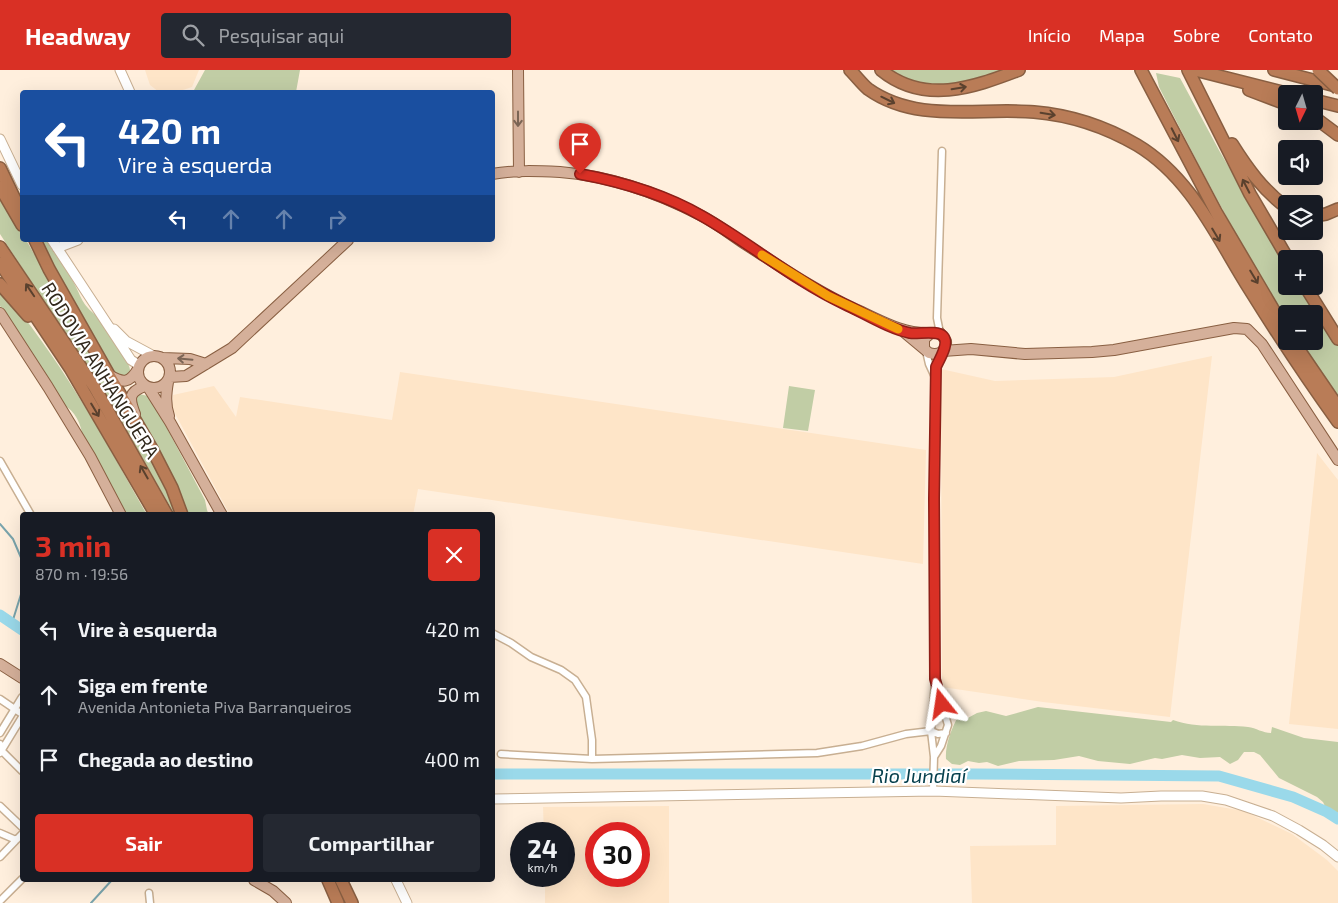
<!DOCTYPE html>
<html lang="pt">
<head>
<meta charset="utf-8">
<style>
	body { margin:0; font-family:"Exo 2",sans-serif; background:#242831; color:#f1f3f6; height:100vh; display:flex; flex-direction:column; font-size:19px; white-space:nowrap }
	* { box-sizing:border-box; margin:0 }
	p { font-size:16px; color:#9ea1a6 }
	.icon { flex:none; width:28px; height:28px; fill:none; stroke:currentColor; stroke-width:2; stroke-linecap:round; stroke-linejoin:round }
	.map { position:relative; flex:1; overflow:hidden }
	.drawer { position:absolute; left:20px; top:442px; width:475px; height:370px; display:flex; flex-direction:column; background:#171b24; border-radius:5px; box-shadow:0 5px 20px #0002 }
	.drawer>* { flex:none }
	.top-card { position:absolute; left:20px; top:20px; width:475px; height:152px; border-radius:5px; box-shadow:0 5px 20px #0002; background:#1a4fa0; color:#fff; overflow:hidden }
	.needle { width:32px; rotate:185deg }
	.tools { position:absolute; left:1278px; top:15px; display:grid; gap:10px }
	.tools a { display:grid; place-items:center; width:45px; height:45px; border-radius:5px; background:#171b24; box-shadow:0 5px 20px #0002; font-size:25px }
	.speed { position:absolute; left:510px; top:752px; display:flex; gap:10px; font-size:25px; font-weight:700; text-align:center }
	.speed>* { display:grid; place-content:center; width:65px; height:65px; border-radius:50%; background:#171b24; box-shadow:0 5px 20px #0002; line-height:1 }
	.speed small { font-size:12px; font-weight:400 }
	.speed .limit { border:8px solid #d22; background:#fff; color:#111 }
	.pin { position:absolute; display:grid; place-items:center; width:42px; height:42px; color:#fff; margin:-51px -21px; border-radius:50% 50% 50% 0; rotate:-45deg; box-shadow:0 0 5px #0007 }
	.pin .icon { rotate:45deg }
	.me { position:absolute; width:55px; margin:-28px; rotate:345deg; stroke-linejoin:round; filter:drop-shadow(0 0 4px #0008) }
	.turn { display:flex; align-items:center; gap:18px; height:105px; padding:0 15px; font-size:22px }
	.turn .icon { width:65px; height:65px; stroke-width:2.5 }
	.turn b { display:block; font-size:35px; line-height:42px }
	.lanes { display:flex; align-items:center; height:48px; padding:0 15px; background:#0003; justify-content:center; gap:25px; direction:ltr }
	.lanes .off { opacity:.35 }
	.round { display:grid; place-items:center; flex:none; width:52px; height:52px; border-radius:5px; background:#242831 }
	.headline { display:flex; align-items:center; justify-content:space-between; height:85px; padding:0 15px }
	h1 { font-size:30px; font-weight:700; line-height:38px; color:#d93025 }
	.action { display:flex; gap:10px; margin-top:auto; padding:10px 15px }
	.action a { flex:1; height:58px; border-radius:5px; background:#d93025; color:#fff; font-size:20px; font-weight:700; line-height:58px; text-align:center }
	.action a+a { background:#242831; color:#f1f3f6 }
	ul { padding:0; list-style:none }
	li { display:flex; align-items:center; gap:15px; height:65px; padding:0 15px }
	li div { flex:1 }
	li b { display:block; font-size:19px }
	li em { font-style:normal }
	header { display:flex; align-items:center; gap:30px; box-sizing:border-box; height:70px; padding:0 25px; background:#d93025; color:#fff }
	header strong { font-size:24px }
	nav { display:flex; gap:28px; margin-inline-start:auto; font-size:18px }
	.search { width:350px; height:45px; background:#242831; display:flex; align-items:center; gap:12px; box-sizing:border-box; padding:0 18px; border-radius:5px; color:#9ea1a6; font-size:19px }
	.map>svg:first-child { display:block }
	.built { fill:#fee5c8; fill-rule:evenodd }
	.green { fill:#c1cda5 }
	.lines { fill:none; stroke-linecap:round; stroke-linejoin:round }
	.stream { stroke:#7aa4ac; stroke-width:2 }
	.river { stroke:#9ad9ea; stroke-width:11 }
	.street-casing { stroke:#c8af92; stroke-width:9 }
	.secondary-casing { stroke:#c8af92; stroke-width:11 }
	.primary-casing { stroke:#895f42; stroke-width:12 }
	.highway-casing { stroke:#895f42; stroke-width:14 }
	.street { stroke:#fff; stroke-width:6 }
	.secondary { stroke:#fff; stroke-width:9 }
	.primary { stroke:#d5b09a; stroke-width:10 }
	.highway { stroke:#b97c57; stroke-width:11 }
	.highway-bridge-casing { stroke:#895f42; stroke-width:14; stroke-linecap:butt }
	.highway-bridge { stroke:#b97c57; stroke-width:11 }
	.oneway { stroke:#5a412e }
	.oneway2 { stroke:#7b6555 }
	.route-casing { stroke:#8d1f18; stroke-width:12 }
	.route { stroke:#d93025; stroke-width:9 }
	.slow { stroke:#f59e0b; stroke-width:9 }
	.labels { text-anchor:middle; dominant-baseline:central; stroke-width:4.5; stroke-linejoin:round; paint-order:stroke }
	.street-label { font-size:19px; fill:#31281c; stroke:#fff }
	.water-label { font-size:20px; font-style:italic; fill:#06404d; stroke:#fff }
</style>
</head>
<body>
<header>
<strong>Headway</strong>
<div class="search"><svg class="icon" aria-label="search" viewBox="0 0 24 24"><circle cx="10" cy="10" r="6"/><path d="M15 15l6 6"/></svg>Pesquisar aqui</div>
<nav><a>Início</a><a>Mapa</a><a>Sobre</a><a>Contato</a></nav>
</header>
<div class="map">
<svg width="1338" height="833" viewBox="0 0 1338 833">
	<rect width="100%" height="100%" fill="#ffefdd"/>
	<path class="built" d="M 145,0 L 199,0 L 192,17 L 177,22 L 159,22 L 150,15 Z
		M 1212,286 L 1170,647 L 1043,632 L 942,617 L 941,299 L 995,311 L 1114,307 Z
		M 400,302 L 926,380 L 923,494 L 418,419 L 413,445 L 230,445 L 172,338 L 173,325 L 214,316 L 236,347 L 240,327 L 392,350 Z
		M 1317,383 L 1338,410 L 1338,659 L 1289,654 Z
		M 1203,734 L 1244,741 L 1292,764 L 1327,790 L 1338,801 L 1338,833 L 972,833 L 970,776 L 1056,775 L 1056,736 Z
		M 669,736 L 669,833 L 545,833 L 545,806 L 564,806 L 564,764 L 544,764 L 543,737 ZM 596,764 L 639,764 L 639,806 L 596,806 Z"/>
	<path class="green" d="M 205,0 L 300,0 L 296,22 L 191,22 L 194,20 Z
		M 885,0 L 1012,0 L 981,12 L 927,19 Z
		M 1156,3 L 1180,8 L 1220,82 L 1286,194 L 1286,216 L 1299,216 L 1338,276 L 1338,328 L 1301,271 L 1314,271 L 1314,244 L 1286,244 L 1286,249 C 1239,174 1199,96 1159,17 Z
		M 0,126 L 22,165 L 22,170 L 26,170 L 154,391 L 178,445 L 175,445 L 116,342 L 0,164 Z
		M 39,170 L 46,170 C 55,185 66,198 74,213 C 81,226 82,235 96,245 C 103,255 130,290 130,300 C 130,305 127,306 123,309 L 110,299 Z
		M 0,218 C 59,286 103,366 147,445 L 126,445 L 83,368 C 81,354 76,341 62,334 L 21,266 L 0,236 Z
		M 789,316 L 815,320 L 808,361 L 783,358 Z
		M 139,324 L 148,326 L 152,330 L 205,430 L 207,440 L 209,445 L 186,445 L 139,346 L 135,330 Z
		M 1038,637 L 1171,652 L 1173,650 C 1198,659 1224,654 1248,657 C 1256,658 1263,663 1271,663 L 1272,657 L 1304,668 L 1338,672 L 1338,743 L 1326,738 L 1323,732 L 1317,727 L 1279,708 L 1260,685 L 1254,682 L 1244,682 L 1238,690 L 1230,694 L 1220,687 L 1200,688 L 1182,685 L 1162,689 L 1155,688 L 1130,694 L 1098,691 L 1079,686 L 1054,690 L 1019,691 L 998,696 L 987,692 L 979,693 L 968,691 L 960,695 L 952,694 L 946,689 C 945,676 951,659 958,647 L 966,649 L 977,643 L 986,641 L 1006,646 Z"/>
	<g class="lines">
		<path class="stream" d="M 0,454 L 13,469 L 22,490
			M 12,553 L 22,521
			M 91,833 L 112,810"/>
		<path class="river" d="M 0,545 L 22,560
			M 492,704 L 974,704 L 1219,706 L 1293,727 L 1327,742 L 1338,749"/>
		<defs>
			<path id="street" d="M 940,263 L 937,248 L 942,81
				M 926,281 L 929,294 L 935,307
				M 0,391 L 31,445
				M 492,563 L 511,573 L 531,587 L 561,600 L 575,610 L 586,627 L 592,670 L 592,689
				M 0,629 L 22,644
				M 0,663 L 22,627
				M 0,674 L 2,681 L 22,701
				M 0,683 L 22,647
				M 501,684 L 592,689 L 817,683 L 862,676 L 906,664 L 931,661 L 938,664 L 946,663
				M 934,687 L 941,676 L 948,655 L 937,618
				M 933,721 L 934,687 L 931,661 L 935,613 L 934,428 L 936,311 L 936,297 L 942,282
				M 0,736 L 22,757
				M 0,763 L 16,770
				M 0,787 L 22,764
				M 149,823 L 150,833
				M 0,831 L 22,809"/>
			<path id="secondary" d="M 120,0 L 130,22
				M 0,69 L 22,115
				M 52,170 L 131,290 L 139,295
				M 57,178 L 78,170
				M 114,259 L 126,271 L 152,285
				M 492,729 L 933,721 L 1121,728 L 1161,726 L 1202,726 L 1226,730 L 1273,746 L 1299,760 L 1323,775 L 1338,787
				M 396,810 L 407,833"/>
			<path id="primary" d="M 518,0 L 519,102
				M 492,104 C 514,100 538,101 560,102 C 610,106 656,122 700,145 C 716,153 730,164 745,174 C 781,197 816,221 855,239 C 880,250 902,264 929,263
				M 0,243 L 48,317 L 90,386 L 121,445
				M 905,263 L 929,283 C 939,286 947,281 946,271 L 940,263 L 931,263 L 924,269 L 924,277
				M 943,281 L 971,279 L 1025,284 L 1092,282 L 1114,280 L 1234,258 L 1247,259 L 1262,274 L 1338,390
				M138 302a16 16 0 1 1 32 0a16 16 0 1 1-32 0Z
				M 163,288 L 190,289 L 206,294
				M 109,305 C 123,313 129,314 138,299
				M 170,307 L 186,306 L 232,278 L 348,170
				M 168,312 C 166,324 165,334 169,346
				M 148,317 L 170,352 L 222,445
				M 135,344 C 129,329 128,322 145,316
				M 0,594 L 22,608
				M 254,810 L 273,821 L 286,833"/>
			<path id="highway" d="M 850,0 C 856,6 862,14 868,19 C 917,54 979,37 1034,42 C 1070,45 1106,57 1137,75 C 1192,108 1217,168 1250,220 C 1278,265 1307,309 1338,352
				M 881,0 C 924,35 972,18 1019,0
				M 1141,0 L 1216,142 L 1286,261
				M 1188,0 L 1250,124 L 1288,189
				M 1195,0 L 1290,24
				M 1274,0 L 1336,16
				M 1249,20 L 1286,34
				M 1314,30 L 1338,36
				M 1314,47 L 1338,65
				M 1232,74 C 1247,98 1263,120 1286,137
				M 0,98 L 22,144
				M 0,117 L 22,155
				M 1314,146 L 1326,144 L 1338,139
				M 35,170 L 49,199 L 109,305 L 152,379 L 172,418 L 182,445
				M 0,177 L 95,318 L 167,445
				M 0,193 L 70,298 L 156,445
				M 0,214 L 28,246
				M 1305,216 L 1338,269
				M 1293,271 L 1338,337
				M 328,810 L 338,833
				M 341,810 L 352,833"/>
		</defs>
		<use href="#street" class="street-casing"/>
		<use href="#secondary" class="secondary-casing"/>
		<use href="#primary" class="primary-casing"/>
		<use href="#highway" class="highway-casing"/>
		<use href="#street" class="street"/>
		<use href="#secondary" class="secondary"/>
		<use href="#primary" class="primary"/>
		<use href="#highway" class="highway"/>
		<defs>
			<path id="highway-bridge" d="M 1318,0 L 1338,19"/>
		</defs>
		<use href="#highway-bridge" class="highway-bridge-casing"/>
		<use href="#highway-bridge" class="highway-bridge"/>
	</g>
	<defs><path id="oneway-shaft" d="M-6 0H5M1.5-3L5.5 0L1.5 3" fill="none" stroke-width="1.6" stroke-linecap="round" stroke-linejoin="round" transform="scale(1.25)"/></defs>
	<g class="oneway">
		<use href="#oneway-shaft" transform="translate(959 18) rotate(-9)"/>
		<use href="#oneway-shaft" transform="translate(888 30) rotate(26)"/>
		<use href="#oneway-shaft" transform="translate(1048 44) rotate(9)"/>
		<use href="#oneway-shaft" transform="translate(1175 65) rotate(63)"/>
		<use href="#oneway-shaft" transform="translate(1246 116) rotate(-117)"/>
		<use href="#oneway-shaft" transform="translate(1216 165) rotate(59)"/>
		<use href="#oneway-shaft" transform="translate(1254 207) rotate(59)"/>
		<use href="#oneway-shaft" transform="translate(30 220) rotate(-124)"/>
		<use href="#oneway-shaft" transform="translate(95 340) rotate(59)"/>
		<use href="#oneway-shaft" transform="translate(144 402) rotate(-120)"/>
	</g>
	<g class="oneway2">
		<use href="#oneway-shaft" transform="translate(518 49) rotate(90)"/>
		<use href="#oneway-shaft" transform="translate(185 289) rotate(-175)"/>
	</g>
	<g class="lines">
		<defs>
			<path id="route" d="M 580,104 C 623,112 664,124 702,146 C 750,173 793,210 844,234 C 864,243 889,259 910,263 C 919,264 937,260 943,266 C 950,273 940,288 936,297 L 934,428 L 935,609 L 942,634"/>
		</defs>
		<use href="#route" class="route-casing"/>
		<use href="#route" class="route"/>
		<path class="slow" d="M 762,185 L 828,226 L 898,259"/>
	</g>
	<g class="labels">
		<g class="street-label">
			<text transform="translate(101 300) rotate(58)">RODOVIA ANHANGUERA</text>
		</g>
		<g class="water-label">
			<text x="919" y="705">Rio Jundiaí</text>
		</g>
	</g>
</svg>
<div class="tools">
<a><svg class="needle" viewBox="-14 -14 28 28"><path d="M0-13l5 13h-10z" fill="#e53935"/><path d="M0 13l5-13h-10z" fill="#9ea1a6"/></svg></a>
<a><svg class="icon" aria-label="sound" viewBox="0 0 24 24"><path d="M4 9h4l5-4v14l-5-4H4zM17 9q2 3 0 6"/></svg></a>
<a><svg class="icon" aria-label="layers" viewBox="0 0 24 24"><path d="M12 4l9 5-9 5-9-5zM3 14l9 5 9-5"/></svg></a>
<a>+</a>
<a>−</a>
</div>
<div class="speed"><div>24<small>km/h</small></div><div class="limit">30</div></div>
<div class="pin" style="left:580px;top:104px;background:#d93025"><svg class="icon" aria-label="arrive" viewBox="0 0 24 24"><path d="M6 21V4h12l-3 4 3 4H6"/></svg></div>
<svg class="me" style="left:942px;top:634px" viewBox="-20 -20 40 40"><path d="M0-17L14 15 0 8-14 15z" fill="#d93025" stroke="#fff" stroke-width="4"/></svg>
<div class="top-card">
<div class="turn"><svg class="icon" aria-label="left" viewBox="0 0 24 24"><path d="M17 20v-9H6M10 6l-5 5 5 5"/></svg><div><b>420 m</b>Vire à esquerda</div></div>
<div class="lanes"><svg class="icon" aria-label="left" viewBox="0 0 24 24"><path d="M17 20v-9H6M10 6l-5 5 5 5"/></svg><svg class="icon off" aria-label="ahead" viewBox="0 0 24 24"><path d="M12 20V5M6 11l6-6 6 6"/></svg><svg class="icon off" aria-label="ahead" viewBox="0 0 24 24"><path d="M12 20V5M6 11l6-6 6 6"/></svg><svg class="icon off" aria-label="right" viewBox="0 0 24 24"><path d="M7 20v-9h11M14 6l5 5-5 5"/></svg></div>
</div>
<section class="drawer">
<div class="headline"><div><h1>3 min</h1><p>870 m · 19:56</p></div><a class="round" style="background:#d93025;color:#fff"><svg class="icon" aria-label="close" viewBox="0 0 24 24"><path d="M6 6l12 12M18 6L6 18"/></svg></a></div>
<ul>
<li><svg class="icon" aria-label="left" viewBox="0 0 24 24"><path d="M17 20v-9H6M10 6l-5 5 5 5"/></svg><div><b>Vire à esquerda</b></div><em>420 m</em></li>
<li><svg class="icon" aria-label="ahead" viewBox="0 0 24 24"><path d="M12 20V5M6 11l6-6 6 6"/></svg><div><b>Siga em frente</b><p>Avenida Antonieta Piva Barranqueiros</p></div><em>50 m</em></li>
<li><svg class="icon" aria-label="arrive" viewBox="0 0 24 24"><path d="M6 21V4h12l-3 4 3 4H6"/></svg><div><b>Chegada ao destino</b></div><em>400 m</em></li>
</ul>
<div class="action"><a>Sair</a><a>Compartilhar</a></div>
</section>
</div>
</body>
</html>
